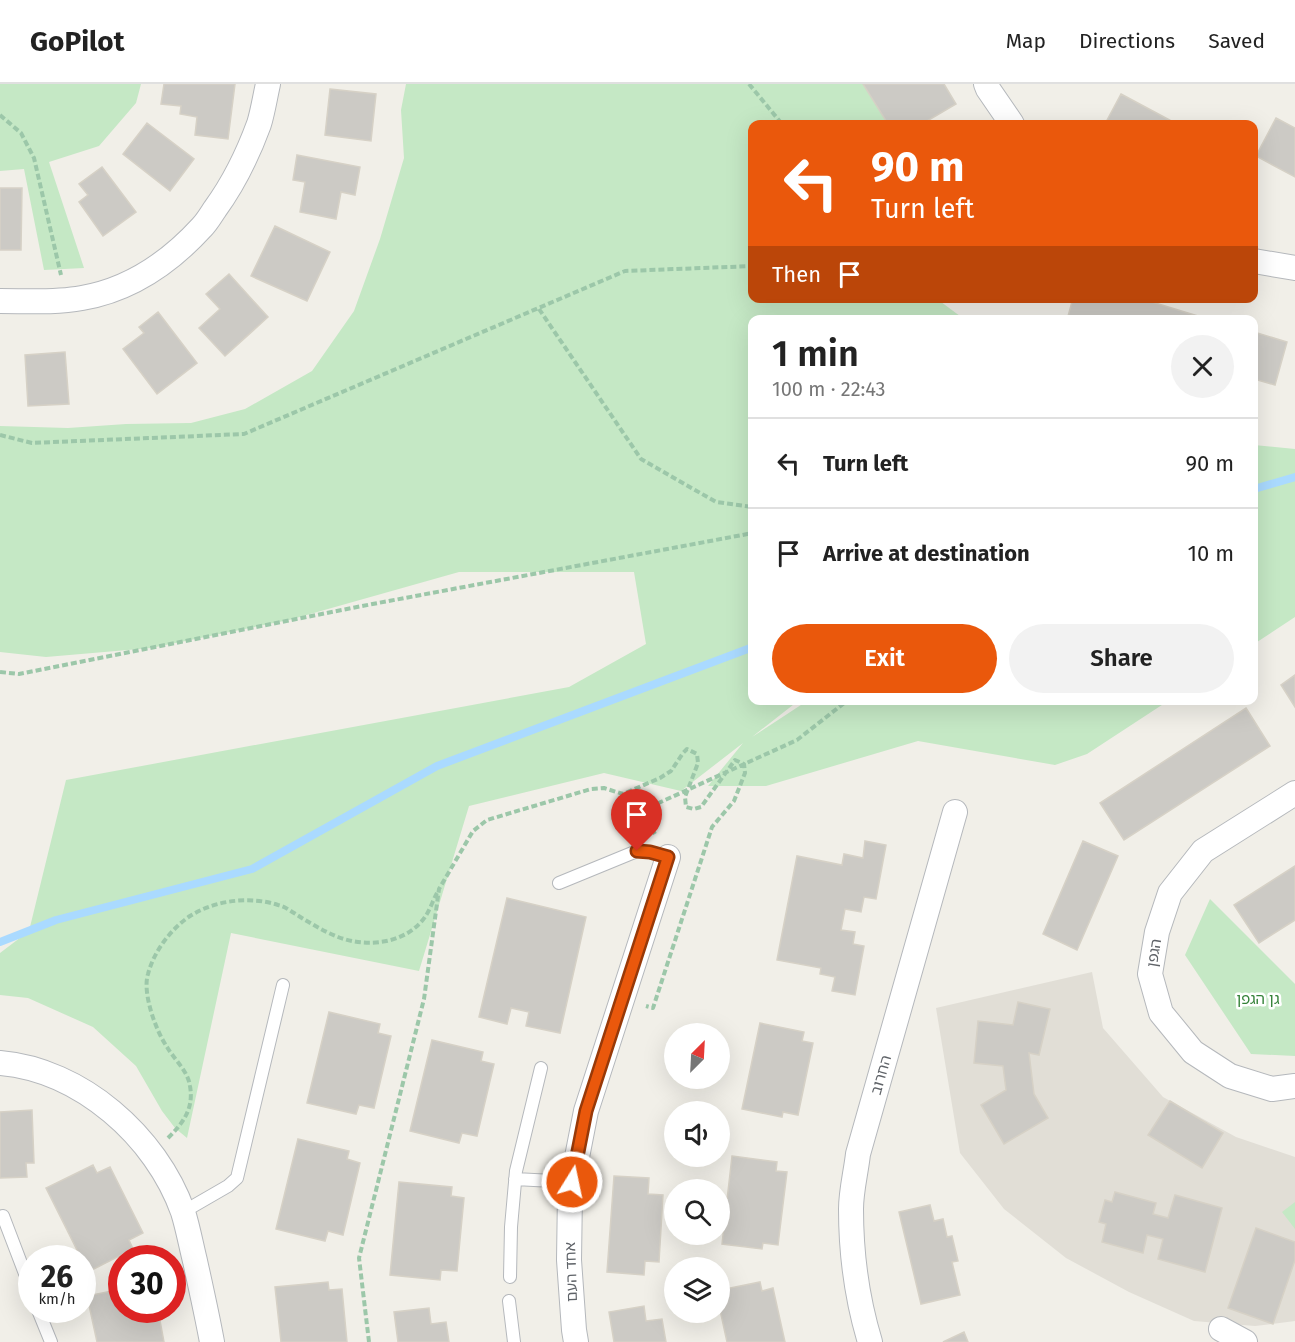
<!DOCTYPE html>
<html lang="en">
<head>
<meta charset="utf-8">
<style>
	body { margin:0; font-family:"Fira Sans","Noto Sans Hebrew",sans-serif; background:#f2f2f2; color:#222; height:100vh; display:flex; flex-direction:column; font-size:22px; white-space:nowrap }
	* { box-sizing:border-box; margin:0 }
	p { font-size:20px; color:#767676 }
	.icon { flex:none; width:33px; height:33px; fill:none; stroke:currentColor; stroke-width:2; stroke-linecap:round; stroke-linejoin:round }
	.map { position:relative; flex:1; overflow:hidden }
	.details { position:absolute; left:748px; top:231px; width:510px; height:390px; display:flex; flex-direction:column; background:#fff; border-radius:12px; box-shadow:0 6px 24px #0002 }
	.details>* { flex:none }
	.banner { position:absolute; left:748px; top:36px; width:510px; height:183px; border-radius:12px; box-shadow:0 6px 24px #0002; background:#ea580c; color:#fff; overflow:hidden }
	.needle { width:39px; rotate:24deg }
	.fabs { position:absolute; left:664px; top:939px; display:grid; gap:12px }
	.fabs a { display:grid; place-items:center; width:66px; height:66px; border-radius:50%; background:#fff; box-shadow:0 6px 24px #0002; font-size:30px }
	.speed { position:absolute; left:18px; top:1161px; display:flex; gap:12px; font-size:30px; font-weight:700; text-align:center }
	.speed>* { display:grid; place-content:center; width:78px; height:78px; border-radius:50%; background:#fff; box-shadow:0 6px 24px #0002; line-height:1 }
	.speed small { font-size:15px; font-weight:400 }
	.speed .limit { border:9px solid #d22; background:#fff; color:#111 }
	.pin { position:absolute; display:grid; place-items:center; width:51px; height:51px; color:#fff; margin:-62px -26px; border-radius:50% 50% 50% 0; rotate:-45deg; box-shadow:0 0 6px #0007 }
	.pin .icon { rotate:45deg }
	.me { position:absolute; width:66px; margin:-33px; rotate:10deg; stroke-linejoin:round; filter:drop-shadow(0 0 4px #0008) }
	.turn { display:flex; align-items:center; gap:21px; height:126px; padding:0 24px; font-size:27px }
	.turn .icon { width:78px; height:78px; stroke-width:2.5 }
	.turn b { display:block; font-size:42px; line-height:51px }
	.then { display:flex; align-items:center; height:57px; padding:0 24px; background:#0003; gap:12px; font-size:22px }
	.round { display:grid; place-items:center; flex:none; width:63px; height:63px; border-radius:32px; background:#f2f2f2 }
	.overview { display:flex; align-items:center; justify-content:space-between; height:102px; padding:0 24px }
	h1 { font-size:36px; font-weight:600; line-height:45px }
	.action { display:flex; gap:12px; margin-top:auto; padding:12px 24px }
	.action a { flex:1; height:69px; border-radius:36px; background:#ea580c; color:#fff; font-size:24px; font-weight:600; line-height:69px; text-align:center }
	.action a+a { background:#f2f2f2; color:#222 }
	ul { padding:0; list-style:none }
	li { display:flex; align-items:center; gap:18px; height:90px; padding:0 24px; border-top:2px solid #e0e0e0 }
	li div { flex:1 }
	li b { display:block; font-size:22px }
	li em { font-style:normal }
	header { display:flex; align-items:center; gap:36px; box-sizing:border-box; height:84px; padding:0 30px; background:#fff; border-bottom:2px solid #e0e0e0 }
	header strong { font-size:28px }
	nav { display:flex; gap:33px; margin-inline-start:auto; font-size:21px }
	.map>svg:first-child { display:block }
	.education { fill:#e1ded6 }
	.green { fill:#c5e8c5 }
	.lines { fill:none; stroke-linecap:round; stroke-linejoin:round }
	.stream { stroke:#aadaff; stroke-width:8 }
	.building { fill:#cccac5; stroke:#d6d1c6; stroke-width:1.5 }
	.lane-casing { stroke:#b5b8bc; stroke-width:14 }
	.street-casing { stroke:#b5b8bc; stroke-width:26 }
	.path { stroke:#9cc7a9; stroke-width:4; stroke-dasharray:6 3; stroke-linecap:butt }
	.lane { stroke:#fff; stroke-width:12 }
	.street { stroke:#fff; stroke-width:24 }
	.route-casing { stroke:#983908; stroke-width:15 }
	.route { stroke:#ea580c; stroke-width:10 }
	.labels { text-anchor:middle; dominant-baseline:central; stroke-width:5; stroke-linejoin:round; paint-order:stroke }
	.street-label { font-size:15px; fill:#5f6368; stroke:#fff }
	.park-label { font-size:15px; fill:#348238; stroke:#fff }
</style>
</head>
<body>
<header>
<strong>GoPilot</strong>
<nav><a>Map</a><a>Directions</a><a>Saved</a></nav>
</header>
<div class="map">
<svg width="1295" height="1258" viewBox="0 0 1295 1258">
	<rect width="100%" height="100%" fill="#f1efe8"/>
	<path class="education" d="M 1092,888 L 1103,944 L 1163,1013 L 1236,1053 L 1295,1073 L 1295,1237 L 1255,1242 L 1194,1237 L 1129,1208 L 1066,1174 L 1004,1125 L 960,1069 L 936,924 Z"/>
	<path class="green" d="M 0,0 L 141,0 L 136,19 L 99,62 L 49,78 L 84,184 L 44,186 L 24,85 L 0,87 Z
		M 406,0 L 891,0 L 892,13 L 887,40 L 753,40 L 753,214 L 937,215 L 964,235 L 753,236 L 753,616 L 798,617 L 752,653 L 807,617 L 1168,617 L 1087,670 L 1055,681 L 918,657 L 766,702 L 708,702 L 743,659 L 681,707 L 604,689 L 469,722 L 419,887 L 231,849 L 187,1054 L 175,1044 L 162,1027 L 136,982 L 93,943 L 28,914 L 0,911 L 0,869 L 29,847 L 66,696 L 569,603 L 646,560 L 634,488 L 459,488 L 289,536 L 151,564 L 46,573 L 0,568 L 0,342 L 68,344 L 126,340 L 191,339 L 245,325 L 312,287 L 354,227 L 380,155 L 404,74 L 401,26 Z
		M 1254,361 L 1295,365 L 1295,533 L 1254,560 Z
		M 1210,815 L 1295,900 L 1295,972 L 1251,970 L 1185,871 Z
		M 1295,1118 L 1295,1145 L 1282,1128 Z"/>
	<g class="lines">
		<path class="stream" d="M 1254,405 L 1295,393
			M 0,858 L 56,836 L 252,785 L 437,682 L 753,563"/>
	</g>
	<path class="building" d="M 164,0 L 235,0 L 228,55 L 195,51 L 197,33 L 180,30 L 181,22 L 161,20 Z
		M 863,0 L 944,0 L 956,20 L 922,40 L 888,40 Z
		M 330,5 L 376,10 L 371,57 L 325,51 Z
		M 1121,10 L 1177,40 L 1105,40 Z
		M 1276,34 L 1295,44 L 1295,93 L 1256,72 Z
		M 147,39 L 194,75 L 170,107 L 123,70 Z
		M 297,71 L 360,83 L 355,111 L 341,108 L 336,135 L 300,128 L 305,98 L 293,96 Z
		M 102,83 L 136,128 L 103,152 L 79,118 L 88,111 L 79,100 Z
		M 0,104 L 22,104 L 21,166 L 0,166 Z
		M 275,142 L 330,168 L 307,217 L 251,192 Z
		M 229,190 L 268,233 L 225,272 L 199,244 L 220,225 L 206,210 Z
		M 1073,214 L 1139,214 L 1211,236 L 1067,236 Z
		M 158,228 L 197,279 L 157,310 L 123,265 L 144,249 L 139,243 Z
		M 1254,248 L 1287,258 L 1275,301 L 1254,295 Z
		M 65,268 L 69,320 L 28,322 L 25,271 Z
		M 1295,591 L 1295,623 L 1281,601 Z
		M 1246,624 L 1270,662 L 1124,756 L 1100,719 Z
		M 865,757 L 886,761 L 876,815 L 864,813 L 861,828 L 845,825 L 841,846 L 855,848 L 853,860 L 864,862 L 855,911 L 832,907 L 835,893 L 820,890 L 821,884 L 777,876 L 797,772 L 842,781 L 844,770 L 863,774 Z
		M 1083,757 L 1118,772 L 1077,866 L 1043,850 Z
		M 1295,782 L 1295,836 L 1259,859 L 1234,821 Z
		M 507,814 L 586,833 L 560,949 L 526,942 L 529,928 L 511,924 L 507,940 L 479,933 Z
		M 1018,918 L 1050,925 L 1039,971 L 1029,969 L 1034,1010 L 1048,1034 L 1004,1060 L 981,1021 L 1006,1006 L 1003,982 L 974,979 L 978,937 L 1013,941 Z
		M 329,928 L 380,940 L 378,949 L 391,952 L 374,1024 L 359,1021 L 356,1030 L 307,1019 Z
		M 760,939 L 804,948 L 802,957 L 813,959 L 798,1031 L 783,1028 L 782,1033 L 742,1025 Z
		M 432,956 L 483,968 L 481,977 L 494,980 L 477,1052 L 462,1049 L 459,1059 L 410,1047 Z
		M 1170,1017 L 1223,1049 L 1202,1084 L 1148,1051 Z
		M 32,1026 L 34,1079 L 26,1079 L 27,1093 L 0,1094 L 0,1028 Z
		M 298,1055 L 349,1067 L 347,1075 L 360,1079 L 343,1151 L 328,1147 L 325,1157 L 276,1145 Z
		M 732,1072 L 777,1078 L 776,1087 L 787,1088 L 778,1161 L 763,1159 L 762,1165 L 722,1160 Z
		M 93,1081 L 97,1089 L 110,1083 L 143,1149 L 129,1156 L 133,1165 L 88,1188 L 82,1178 L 82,1174 L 81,1174 L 46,1104 Z
		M 614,1092 L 649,1094 L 648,1110 L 663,1111 L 659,1178 L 645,1177 L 644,1191 L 607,1188 Z
		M 399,1098 L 452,1103 L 451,1112 L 464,1114 L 457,1187 L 441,1186 L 440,1196 L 390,1191 Z
		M 1115,1108 L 1156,1119 L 1153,1130 L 1168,1134 L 1175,1111 L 1222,1124 L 1205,1188 L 1158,1175 L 1163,1155 L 1147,1151 L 1143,1169 L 1102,1158 L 1106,1140 L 1099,1138 L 1105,1116 L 1112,1118 Z
		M 930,1121 L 934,1137 L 943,1135 L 947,1153 L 952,1152 L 958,1177 L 952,1178 L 960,1211 L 921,1220 L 899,1128 Z
		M 1256,1144 L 1295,1158 L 1295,1176 L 1273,1240 L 1228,1224 Z
		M 328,1198 L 329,1206 L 342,1205 L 347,1258 L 281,1258 L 275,1203 Z
		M 760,1198 L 762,1207 L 773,1204 L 785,1258 L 727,1258 L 720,1226 L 720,1206 Z
		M 122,1205 L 122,1226 L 158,1226 L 164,1258 L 97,1258 L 87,1212 Z
		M 644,1222 L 646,1237 L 662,1235 L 666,1258 L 614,1258 L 609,1228 Z
		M 429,1224 L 431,1240 L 446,1238 L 449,1258 L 398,1258 L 394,1228 Z
		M 964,1248 L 968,1258 L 943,1258 Z"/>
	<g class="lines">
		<defs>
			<path id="lane" d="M 559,799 L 637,767 L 650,768 L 668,773
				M 515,1095 L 572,1098
				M 183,1128 L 228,1102 L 237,1094 L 283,901
				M 0,1133 L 3,1132 L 32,1208
				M 510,1193 L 511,1143 L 516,1087 L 541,984
				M 509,1217 L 514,1258
				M 38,1226 L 51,1258"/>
			<path id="street" d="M 986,0 L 988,5 L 1012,40
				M 1254,177 L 1295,184
				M 0,217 C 27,217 55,219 82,214 C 129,206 170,178 202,143 C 207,138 211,131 215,125 C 234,99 248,70 259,40 C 263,27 265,13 268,0
				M 1295,709 L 1203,767 L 1170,809 L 1157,848 L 1150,890 L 1161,929 L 1193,968 L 1230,992 L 1272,1005 L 1295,1002
				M 0,979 C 81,986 156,1052 183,1128 C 188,1144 191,1161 195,1177 C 201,1204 207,1231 212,1258
				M 1221,1245 L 1245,1258
				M 576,1258 L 574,1246 L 569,1176 L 570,1109 L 586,1027 L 668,773
				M 870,1258 C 857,1215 851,1170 851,1125 C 851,1107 856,1088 858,1070 L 955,728"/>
		</defs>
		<use href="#lane" class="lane-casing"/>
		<use href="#street" class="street-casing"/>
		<path class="path" d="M 749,0 L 782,40
			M 0,31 L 21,49 L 34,74 L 61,191
			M 539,225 L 641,375 L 716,418 L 753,423
			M 0,351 L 32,359 L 244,350 L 625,187 L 753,182
			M 0,588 L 19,590 L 362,522 L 753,449
			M 655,750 L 641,727 L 797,656 L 848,616
			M 168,1054 C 183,1039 194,1025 190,1002 C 188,987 174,975 167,963 C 156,947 142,909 148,890 C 154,867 171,845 190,832 C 215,816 250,812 278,821 C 284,822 289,826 294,829 C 308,838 323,847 338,853 C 367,864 406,860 425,833 C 430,826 433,816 437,809
			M 369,1258 L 359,1174 L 424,915 L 439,805 L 473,747 L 487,736 L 591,705 L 604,704 L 623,710 L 660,694 L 671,687 L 683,669 L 687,665 L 697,670 L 698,679 L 685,713 L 686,723 L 694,725 L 701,723 L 735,676 L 744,680 L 745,689 L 734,717 L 712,743 L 653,924 L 646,922"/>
		<use href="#lane" class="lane"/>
		<use href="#street" class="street"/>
	</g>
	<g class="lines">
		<defs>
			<path id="route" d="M 572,1098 L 586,1027 L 668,773 L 650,768 L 637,767"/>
		</defs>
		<use href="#route" class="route-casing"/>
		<use href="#route" class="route"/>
	</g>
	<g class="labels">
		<g class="street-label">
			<text transform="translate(1154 869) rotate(-81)">הגפן</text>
			<text transform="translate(881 991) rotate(-74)">החרוב</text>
			<text transform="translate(571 1188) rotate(-92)">אחד העם</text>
		</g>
		<g class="park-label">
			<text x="1258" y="915">גן הגפן</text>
		</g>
	</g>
</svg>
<div class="fabs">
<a><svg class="needle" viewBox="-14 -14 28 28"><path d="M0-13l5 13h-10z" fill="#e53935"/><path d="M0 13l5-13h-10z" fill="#767676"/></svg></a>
<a><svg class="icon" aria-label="sound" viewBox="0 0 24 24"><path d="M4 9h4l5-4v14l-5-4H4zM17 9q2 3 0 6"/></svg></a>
<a><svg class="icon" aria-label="search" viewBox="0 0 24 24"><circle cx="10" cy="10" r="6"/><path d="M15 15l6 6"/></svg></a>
<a><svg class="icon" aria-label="layers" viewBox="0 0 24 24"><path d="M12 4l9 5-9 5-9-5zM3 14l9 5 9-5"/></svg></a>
</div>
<div class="speed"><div>26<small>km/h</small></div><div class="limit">30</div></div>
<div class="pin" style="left:637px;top:767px;background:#d93025"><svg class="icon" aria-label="arrive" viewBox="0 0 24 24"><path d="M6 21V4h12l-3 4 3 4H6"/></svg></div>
<svg class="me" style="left:572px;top:1098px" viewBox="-20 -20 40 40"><circle r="17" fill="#ea580c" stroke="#fff" stroke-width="3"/><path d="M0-11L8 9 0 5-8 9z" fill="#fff"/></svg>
<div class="banner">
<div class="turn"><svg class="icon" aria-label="left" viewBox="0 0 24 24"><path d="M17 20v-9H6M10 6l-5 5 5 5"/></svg><div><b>90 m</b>Turn left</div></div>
<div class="then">Then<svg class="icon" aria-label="arrive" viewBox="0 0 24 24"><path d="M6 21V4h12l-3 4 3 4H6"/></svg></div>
</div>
<section class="details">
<div class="overview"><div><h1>1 min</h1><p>100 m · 22:43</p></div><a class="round"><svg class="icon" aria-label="close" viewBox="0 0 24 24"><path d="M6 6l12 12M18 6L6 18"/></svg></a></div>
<ul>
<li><svg class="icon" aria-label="left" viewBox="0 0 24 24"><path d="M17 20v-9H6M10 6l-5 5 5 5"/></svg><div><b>Turn left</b></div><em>90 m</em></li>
<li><svg class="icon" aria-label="arrive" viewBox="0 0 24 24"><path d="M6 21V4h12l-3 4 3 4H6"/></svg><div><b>Arrive at destination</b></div><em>10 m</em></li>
</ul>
<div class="action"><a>Exit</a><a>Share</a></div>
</section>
</div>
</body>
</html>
